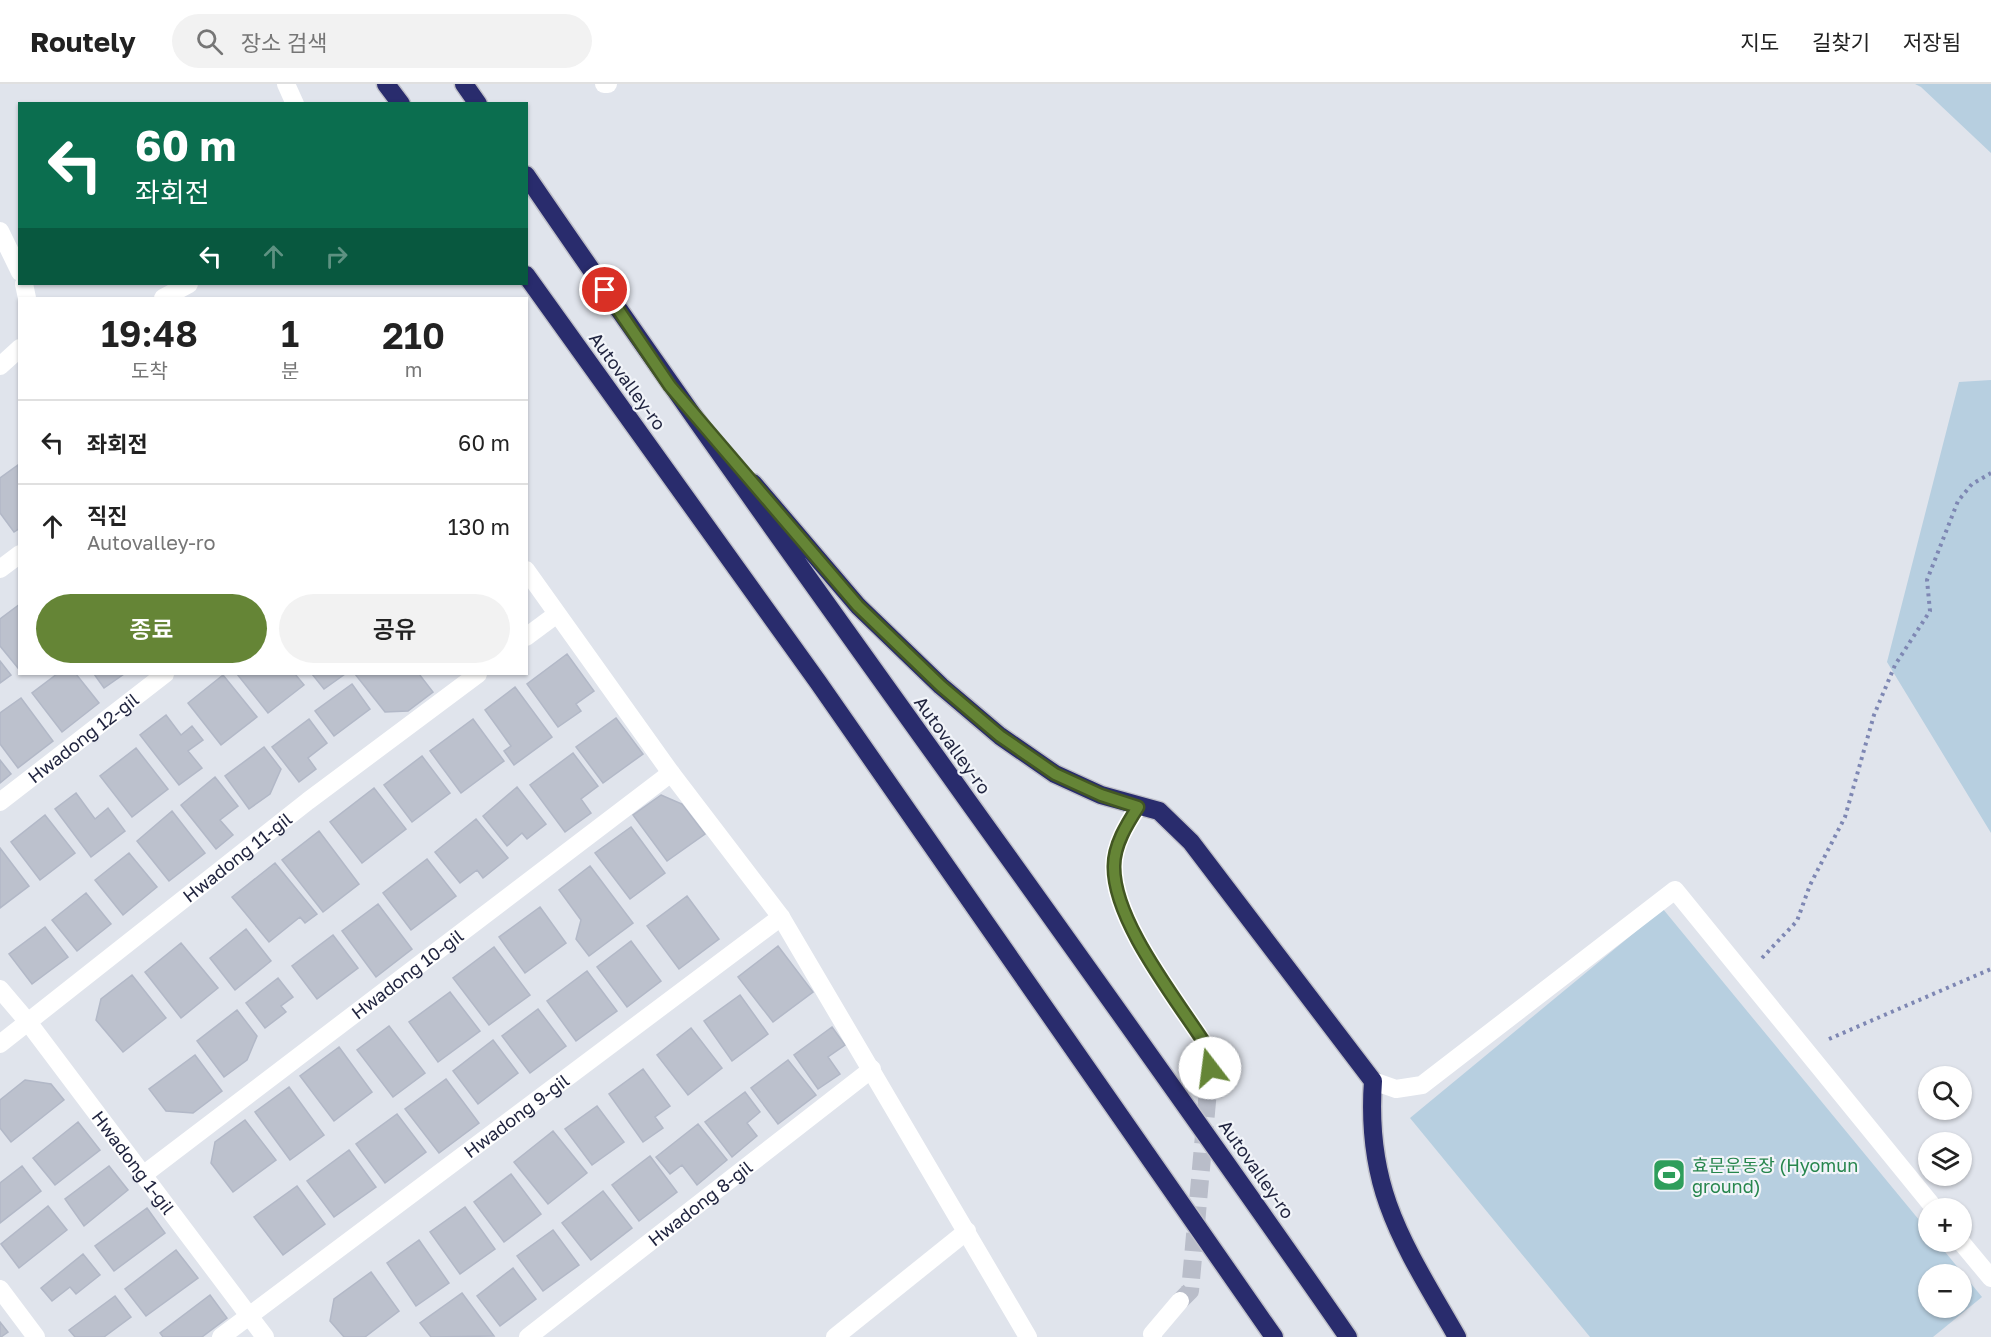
<!DOCTYPE html>
<html lang="ko">
<head>
<meta charset="utf-8">
<style>
	body { margin:0; font-family:"Golos Text","Noto Sans KR",sans-serif; background:#f2f2f2; color:#222; height:100vh; display:flex; flex-direction:column; font-size:22px; white-space:nowrap }
	* { box-sizing:border-box; margin:0 }
	p { font-size:20px; color:#767676 }
	.icon { flex:none; width:33px; height:33px; fill:none; stroke:currentColor; stroke-width:2; stroke-linecap:round; stroke-linejoin:round }
	.map { position:relative; flex:1; overflow:hidden }
	.side { position:absolute; left:18px; top:213px; width:510px; height:378px; display:flex; flex-direction:column; background:#fff; border-radius:0px; box-shadow:0 2px 4px #0004 }
	.side>* { flex:none }
	.banner { position:absolute; left:18px; top:18px; width:510px; height:183px; border-radius:0px; box-shadow:0 2px 4px #0004; background:#0b6e4f; color:#fff; overflow:hidden }
	.tools { position:absolute; left:1918px; top:982px; display:grid; gap:12px }
	.tools a { display:grid; place-items:center; width:54px; height:54px; border-radius:50%; background:#fff; box-shadow:0 2px 4px #0004; font-size:30px }
	.pin { position:absolute; display:grid; place-items:center; width:51px; height:51px; color:#fff; margin:-26px; border:3px solid #fff; border-radius:50%; box-shadow:0 2px 6px #0007 }
	.me { position:absolute; width:66px; margin:-33px; rotate:345deg; stroke-linejoin:round; filter:drop-shadow(0 0 4px #0008) }
	.turn { display:flex; align-items:center; gap:21px; height:126px; padding:0 18px; font-size:27px }
	.turn .icon { width:78px; height:78px; stroke-width:2.5 }
	.turn b { display:block; font-size:42px; line-height:51px }
	.lanes { display:flex; align-items:center; height:57px; padding:0 18px; background:#0003; justify-content:center; gap:30px; direction:ltr }
	.lanes .off { opacity:.35 }
	.eta { display:flex; justify-content:space-evenly; align-items:center; height:102px; text-align:center }
	.eta b { font-size:36px; font-weight:600; line-height:42px }
	.button { display:flex; gap:12px; margin-top:auto; padding:12px 18px }
	.button a { flex:1; height:69px; border-radius:36px; background:#658536; color:#fff; font-size:24px; font-weight:600; line-height:69px; text-align:center }
	.button a+a { background:#f2f2f2; color:#222 }
	ul { padding:0; list-style:none }
	li { display:flex; align-items:center; gap:18px; height:84px; padding:0 18px; border-top:2px solid #e0e0e0 }
	li div { flex:1 }
	li b { display:block; font-size:22px }
	li em { font-style:normal }
	header { display:flex; align-items:center; gap:36px; box-sizing:border-box; height:84px; padding:0 30px; background:#fff; border-bottom:2px solid #e0e0e0 }
	header strong { font-size:28px }
	nav { display:flex; gap:33px; margin-inline-start:auto; font-size:21px }
	.search { width:420px; height:54px; background:#f2f2f2; display:flex; align-items:center; gap:15px; box-sizing:border-box; padding:0 21px; border-radius:33px; color:#767676; font-size:22px }
	.map>svg:first-child { display:block }
	.green { fill:#b7cfe0; fill-rule:evenodd }
	.building { fill:#bcc1cd; stroke:#b2b8c7; stroke-width:1.5 }
	.lines { fill:none; stroke-linecap:round; stroke-linejoin:round }
	.minor-tunnel { stroke:#b9bdc9; stroke-width:18; stroke-dasharray:18 9; stroke-linecap:butt }
	.highway-casing { stroke:#c0c1c9; stroke-width:21 }
	.path { stroke:#7e87b3; stroke-width:4; stroke-dasharray:3 4.5; stroke-linecap:butt }
	.minor { stroke:#fff; stroke-width:18 }
	.highway { stroke:#292c6d; stroke-width:18 }
	.route-casing { stroke:#425623; stroke-width:15 }
	.route { stroke:#658536; stroke-width:10 }
	.labels { text-anchor:middle; dominant-baseline:central; stroke-width:4.5; stroke-linejoin:round; paint-order:stroke }
	.street-label { font-size:18px; fill:#1f233e; stroke:#f1f4f9 }
	.leisure-label { font-size:18px; fill:#27864d; stroke:#f1f4f9; text-anchor:start }
</style>
</head>
<body>
<header>
<strong>Routely</strong>
<div class="search"><svg class="icon" aria-label="search" viewBox="0 0 24 24"><circle cx="10" cy="10" r="6"/><path d="M15 15l6 6"/></svg>장소 검색</div>
<nav><a>지도</a><a>길찾기</a><a>저장됨</a></nav>
</header>
<div class="map">
<svg width="1991" height="1253" viewBox="0 0 1991 1253">
	<rect width="100%" height="100%" fill="#e0e4ec"/>
	<path class="green" d="M 1915,0 L 1991,0 L 1991,69 L 1921,3 Z
		M 1991,296 L 1991,749 L 1887,578 L 1959,298 Z
		M 1663,825 L 1929,1148 L 1929,1158 L 1937,1158 L 1982,1213 L 1933,1253 L 1590,1253 L 1410,1034 ZM 1929,1191 L 1962,1191 L 1962,1224 L 1929,1224 Z"/>
	<path class="building" d="M 18,381 L 20,444 L 14,448 L 0,429 L 0,394 Z
		M 20,520 L 20,583 L 18,584 L 0,562 L 0,535 Z
		M 567,570 L 594,607 L 576,620 L 581,627 L 558,643 L 527,600 Z
		M 0,577 L 11,591 L 0,599 Z
		M 57,590 L 76,590 L 99,619 L 62,648 L 32,609 Z
		M 94,590 L 124,590 L 104,604 Z
		M 237,590 L 295,590 L 304,601 L 268,629 Z
		M 312,590 L 345,590 L 324,605 Z
		M 355,590 L 419,590 L 433,608 L 408,627 L 385,628 Z
		M 223,591 L 257,633 L 221,661 L 188,619 Z
		M 352,600 L 370,625 L 334,652 L 315,627 Z
		M 515,603 L 552,653 L 514,681 L 504,667 L 511,662 L 485,626 Z
		M 21,614 L 53,657 L 18,684 L 0,660 L 0,629 Z
		M 166,631 L 181,651 L 192,642 L 203,656 L 188,667 L 202,684 L 179,701 L 140,651 Z
		M 616,634 L 643,670 L 603,699 L 576,663 Z
		M 309,635 L 327,659 L 308,674 L 316,685 L 299,698 L 272,663 Z
		M 473,635 L 504,677 L 461,709 L 430,667 Z
		M 264,663 L 281,685 L 270,710 L 249,725 L 225,692 Z
		M 136,664 L 168,705 L 132,733 L 100,692 Z
		M 573,669 L 598,702 L 581,715 L 591,729 L 565,748 L 530,701 Z
		M 422,672 L 450,709 L 412,738 L 384,701 Z
		M 0,676 L 11,690 L 0,699 Z
		M 215,693 L 238,722 L 220,736 L 233,751 L 216,765 L 181,721 Z
		M 517,703 L 546,740 L 527,755 L 522,749 L 507,762 L 483,732 Z
		M 374,704 L 406,745 L 362,779 L 330,738 Z
		M 76,709 L 95,735 L 108,724 L 125,747 L 91,773 L 55,725 Z
		M 661,711 L 682,720 L 705,750 L 667,777 L 633,731 Z
		M 172,727 L 205,769 L 169,797 L 137,757 Z
		M 45,731 L 75,769 L 40,796 L 11,758 Z
		M 476,735 L 508,774 L 483,794 L 477,786 L 460,799 L 435,768 Z
		M 631,743 L 665,789 L 630,815 L 595,769 Z
		M 319,747 L 359,800 L 323,828 L 282,776 Z
		M 0,764 L 29,802 L 0,824 Z
		M 129,769 L 157,803 L 123,831 L 95,796 Z
		M 427,775 L 456,812 L 411,846 L 383,809 Z
		M 275,779 L 317,830 L 305,839 L 300,833 L 269,858 L 232,813 Z
		M 590,782 L 633,839 L 589,872 L 576,855 L 581,836 L 559,806 Z
		M 86,809 L 111,840 L 77,867 L 52,836 Z
		M 687,812 L 719,855 L 679,885 L 647,842 Z
		M 378,820 L 412,865 L 376,893 L 342,847 Z
		M 540,823 L 566,859 L 525,889 L 499,853 Z
		M 45,843 L 68,873 L 32,900 L 9,870 Z
		M 246,845 L 271,877 L 235,906 L 210,874 Z
		M 333,851 L 358,884 L 317,915 L 292,882 Z
		M 631,857 L 661,897 L 627,923 L 597,883 Z
		M 181,859 L 218,904 L 181,934 L 145,888 Z
		M 778,862 L 813,908 L 773,938 L 738,893 Z
		M 494,863 L 530,911 L 489,941 L 453,894 Z
		M 587,887 L 617,927 L 576,957 L 547,917 Z
		M 132,891 L 166,934 L 123,968 L 96,936 L 101,915 Z
		M 278,894 L 293,913 L 281,922 L 286,928 L 265,944 L 246,919 Z
		M 450,908 L 480,947 L 438,978 L 409,938 Z
		M 740,911 L 768,950 L 732,977 L 704,937 Z
		M 538,925 L 566,962 L 530,989 L 502,952 Z
		M 237,926 L 257,952 L 247,976 L 224,993 L 197,957 Z
		M 389,942 L 425,989 L 393,1013 L 357,966 Z
		M 832,943 L 845,961 L 828,973 L 840,990 L 818,1005 L 794,971 Z
		M 691,944 L 722,984 L 688,1011 L 657,971 Z
		M 493,956 L 518,989 L 478,1020 L 453,987 Z
		M 339,963 L 372,1008 L 334,1037 L 300,992 Z
		M 195,971 L 222,1007 L 193,1029 L 166,1027 L 149,1005 Z
		M 788,976 L 816,1011 L 778,1040 L 751,1004 Z
		M 643,985 L 670,1022 L 655,1033 L 663,1044 L 643,1058 L 609,1010 Z
		M 446,995 L 479,1039 L 439,1069 L 405,1025 Z
		M 25,996 L 51,1000 L 64,1016 L 11,1058 L 0,1044 L 0,1016 Z
		M 289,1003 L 324,1051 L 290,1076 L 255,1028 Z
		M 745,1008 L 760,1028 L 747,1039 L 757,1052 L 732,1073 L 705,1038 Z
		M 597,1022 L 624,1058 L 592,1081 L 565,1045 Z
		M 397,1030 L 426,1068 L 385,1099 L 356,1060 Z
		M 245,1036 L 276,1076 L 233,1108 L 211,1079 L 215,1058 Z
		M 78,1038 L 100,1066 L 55,1101 L 33,1074 Z
		M 698,1040 L 727,1076 L 697,1101 L 682,1081 L 670,1090 L 656,1073 Z
		M 553,1047 L 587,1089 L 548,1120 L 514,1078 Z
		M 349,1066 L 376,1103 L 334,1133 L 307,1097 Z
		M 650,1072 L 677,1108 L 639,1137 L 612,1101 Z
		M 22,1082 L 41,1107 L 0,1139 L 0,1099 Z
		M 109,1082 L 128,1106 L 84,1142 L 65,1115 Z
		M 511,1090 L 541,1130 L 504,1158 L 474,1118 Z
		M 297,1102 L 325,1140 L 283,1171 L 254,1133 Z
		M 603,1107 L 632,1144 L 591,1176 L 562,1139 Z
		M 48,1122 L 67,1146 L 19,1184 L 1,1160 Z
		M 465,1123 L 495,1165 L 460,1190 L 430,1148 Z
		M 147,1124 L 165,1149 L 114,1187 L 95,1162 Z
		M 553,1146 L 579,1181 L 543,1207 L 517,1172 Z
		M 419,1156 L 449,1199 L 416,1222 L 387,1179 Z
		M 176,1166 L 198,1194 L 146,1232 L 125,1205 Z
		M 83,1170 L 100,1191 L 76,1210 L 70,1203 L 52,1217 L 41,1204 Z
		M 513,1184 L 536,1215 L 500,1242 L 477,1212 Z
		M 371,1188 L 399,1227 L 365,1253 L 344,1253 L 330,1237 L 334,1215 Z
		M 462,1209 L 494,1252 L 431,1253 L 420,1239 Z
		M 210,1211 L 227,1234 L 202,1253 L 163,1253 L 160,1249 Z
		M 115,1212 L 131,1233 L 104,1253 L 75,1253 L 69,1246 Z
		M 0,1238 L 8,1248 L 1,1253 L 0,1253 Z"/>
	<g class="lines">
		<path class="minor-tunnel" d="M 1180,1217 L 1190,1207 L 1210,984"/>
		<defs>
			<path id="highway" d="M 386,0 L 401,20
				M 464,0 L 478,20
				M 526,91 C 794,483 1078,863 1348,1253
				M 526,191 L 818,598 L 1274,1253
				M 753,399 L 858,522 L 941,602 L 1000,652 L 1055,690 L 1101,711 L 1159,727 L 1191,758 L 1373,997 C 1365,1107 1405,1162 1457,1253"/>
		</defs>
		<use href="#highway" class="highway-casing"/>
		<path class="path" d="M 1762,874 L 1797,837 L 1810,801 L 1845,733 L 1874,631 L 1895,581 L 1930,527 L 1927,496 L 1958,417 L 1972,400 L 1991,389
			M 1829,955 L 1991,885"/>
		<g class="minor">
			<path d="M 286,0 L 295,20"/>
			<path d="M 604,0 L 608,0"/>
			<path d="M 0,147 L 20,188"/>
			<path d="M 24,200 L 27,214"/>
			<path d="M 163,214 L 189,200"/>
			<path d="M 0,282 L 20,264"/>
			<path d="M 0,485 L 20,470"/>
			<path d="M 526,486 L 671,689 L 781,833 L 1028,1253"/>
			<path d="M 526,553 L 557,530"/>
			<path id="s1" d="M 0,718 L 165,590"/>
			<path d="M 1138,723 C 1127,740 1114,761 1114,782 C 1113,837 1177,916 1207,963 L 1210,984"/>
			<path id="s2" d="M 0,905 L 28,938 L 265,1253"/>
			<path id="s3" d="M 0,960 L 308,717 L 478,590"/>
			<path d="M 1373,997 L 1396,1005 L 1422,1001 L 1675,806 L 1935,1125"/>
			<path id="s4" d="M 143,1091 L 671,689"/>
			<path d="M 1961,1158 L 1991,1194"/>
			<path d="M 0,1205 L 36,1253"/>
			<path id="s5" d="M 221,1253 L 781,833"/>
			<path id="s6" d="M 528,1253 L 872,985"/>
			<path d="M 835,1253 L 967,1147"/>
			<path d="M 1153,1253 L 1152,1250 L 1180,1217"/>
		</g>
		<use href="#highway" class="highway"/>
	</g>
	<g class="lines">
		<defs>
			<path id="route" d="M 605,206 L 670,302 L 858,522 L 941,602 L 1000,652 L 1055,690 L 1101,711 L 1138,723 C 1127,740 1114,761 1114,782 C 1113,837 1177,916 1207,963 L 1210,984"/>
		</defs>
		<use href="#route" class="route-casing"/>
		<use href="#route" class="route"/>
	</g>
	<defs>
		<symbol id="stadium-square" viewBox="-11 -11 22 22"><rect x="-9" y="-9" width="18" height="18" rx="4" fill="#2e9e5b" stroke="#f1f4f9"/><path d="M0-5a6.5 5 0 1 0 0 10a6.5 5 0 1 0 0-10ZM-3.5-1.8h7v3.6h-7Z" fill="#fff"/></symbol>
	</defs>
	<g fill-rule="evenodd">
		<use href="#stadium-square" x="1650" y="1072" width="38" height="38"/>
	</g>
	<g class="labels">
		<g class="street-label">
			<text transform="translate(628 297) rotate(54)">Autovalley-ro</text>
			<text stroke="none"><textPath href="#s1" startOffset="105">Hwadong 12-gil</textPath></text>
			<text transform="translate(953 661) rotate(54)">Autovalley-ro</text>
			<text stroke="none"><textPath href="#s3" startOffset="302">Hwadong 11-gil</textPath></text>
			<text stroke="none"><textPath href="#s4" startOffset="332">Hwadong 10-gil</textPath></text>
			<text stroke="none"><textPath href="#s5" startOffset="369">Hwadong 9-gil</textPath></text>
			<text stroke="none"><textPath href="#s2" startOffset="219">Hwadong 1-gil</textPath></text>
			<text transform="translate(1257 1085) rotate(55)">Autovalley-ro</text>
			<text stroke="none"><textPath href="#s6" startOffset="218">Hwadong 8-gil</textPath></text>
		</g>
		<g class="leisure-label">
			<text x="1692" y="1081">효문운동장 (Hyomun<tspan x="1692" dy="21">ground)</tspan></text>
		</g>
	</g>
</svg>
<div class="tools">
<a><svg class="icon" aria-label="search" viewBox="0 0 24 24"><circle cx="10" cy="10" r="6"/><path d="M15 15l6 6"/></svg></a>
<a><svg class="icon" aria-label="layers" viewBox="0 0 24 24"><path d="M12 4l9 5-9 5-9-5zM3 14l9 5 9-5"/></svg></a>
<a>+</a>
<a>−</a>
</div>
<div class="pin" style="left:605px;top:206px;background:#d93025"><svg class="icon" aria-label="arrive" viewBox="0 0 24 24"><path d="M6 21V4h12l-3 4 3 4H6"/></svg></div>
<svg class="me" style="left:1210px;top:984px" viewBox="-20 -20 40 40"><circle r="19" fill="#fff"/><path d="M0-13L10 11 0 6-10 11z" fill="#658536"/></svg>
<div class="banner">
<div class="turn"><svg class="icon" aria-label="left" viewBox="0 0 24 24"><path d="M17 20v-9H6M10 6l-5 5 5 5"/></svg><div><b>60 m</b>좌회전</div></div>
<div class="lanes"><svg class="icon" aria-label="left" viewBox="0 0 24 24"><path d="M17 20v-9H6M10 6l-5 5 5 5"/></svg><svg class="icon off" aria-label="ahead" viewBox="0 0 24 24"><path d="M12 20V5M6 11l6-6 6 6"/></svg><svg class="icon off" aria-label="right" viewBox="0 0 24 24"><path d="M7 20v-9h11M14 6l5 5-5 5"/></svg></div>
</div>
<section class="side">
<div class="eta">
<div><b>19:48</b><p>도착</p></div>
<div><b>1</b><p>분</p></div>
<div><b>210</b><p>m</p></div>
</div>
<ul>
<li><svg class="icon" aria-label="left" viewBox="0 0 24 24"><path d="M17 20v-9H6M10 6l-5 5 5 5"/></svg><div><b>좌회전</b></div><em>60 m</em></li>
<li><svg class="icon" aria-label="ahead" viewBox="0 0 24 24"><path d="M12 20V5M6 11l6-6 6 6"/></svg><div><b>직진</b><p>Autovalley-ro</p></div><em>130 m</em></li>
</ul>
<div class="button"><a>종료</a><a>공유</a></div>
</section>
</div>
</body>
</html>
